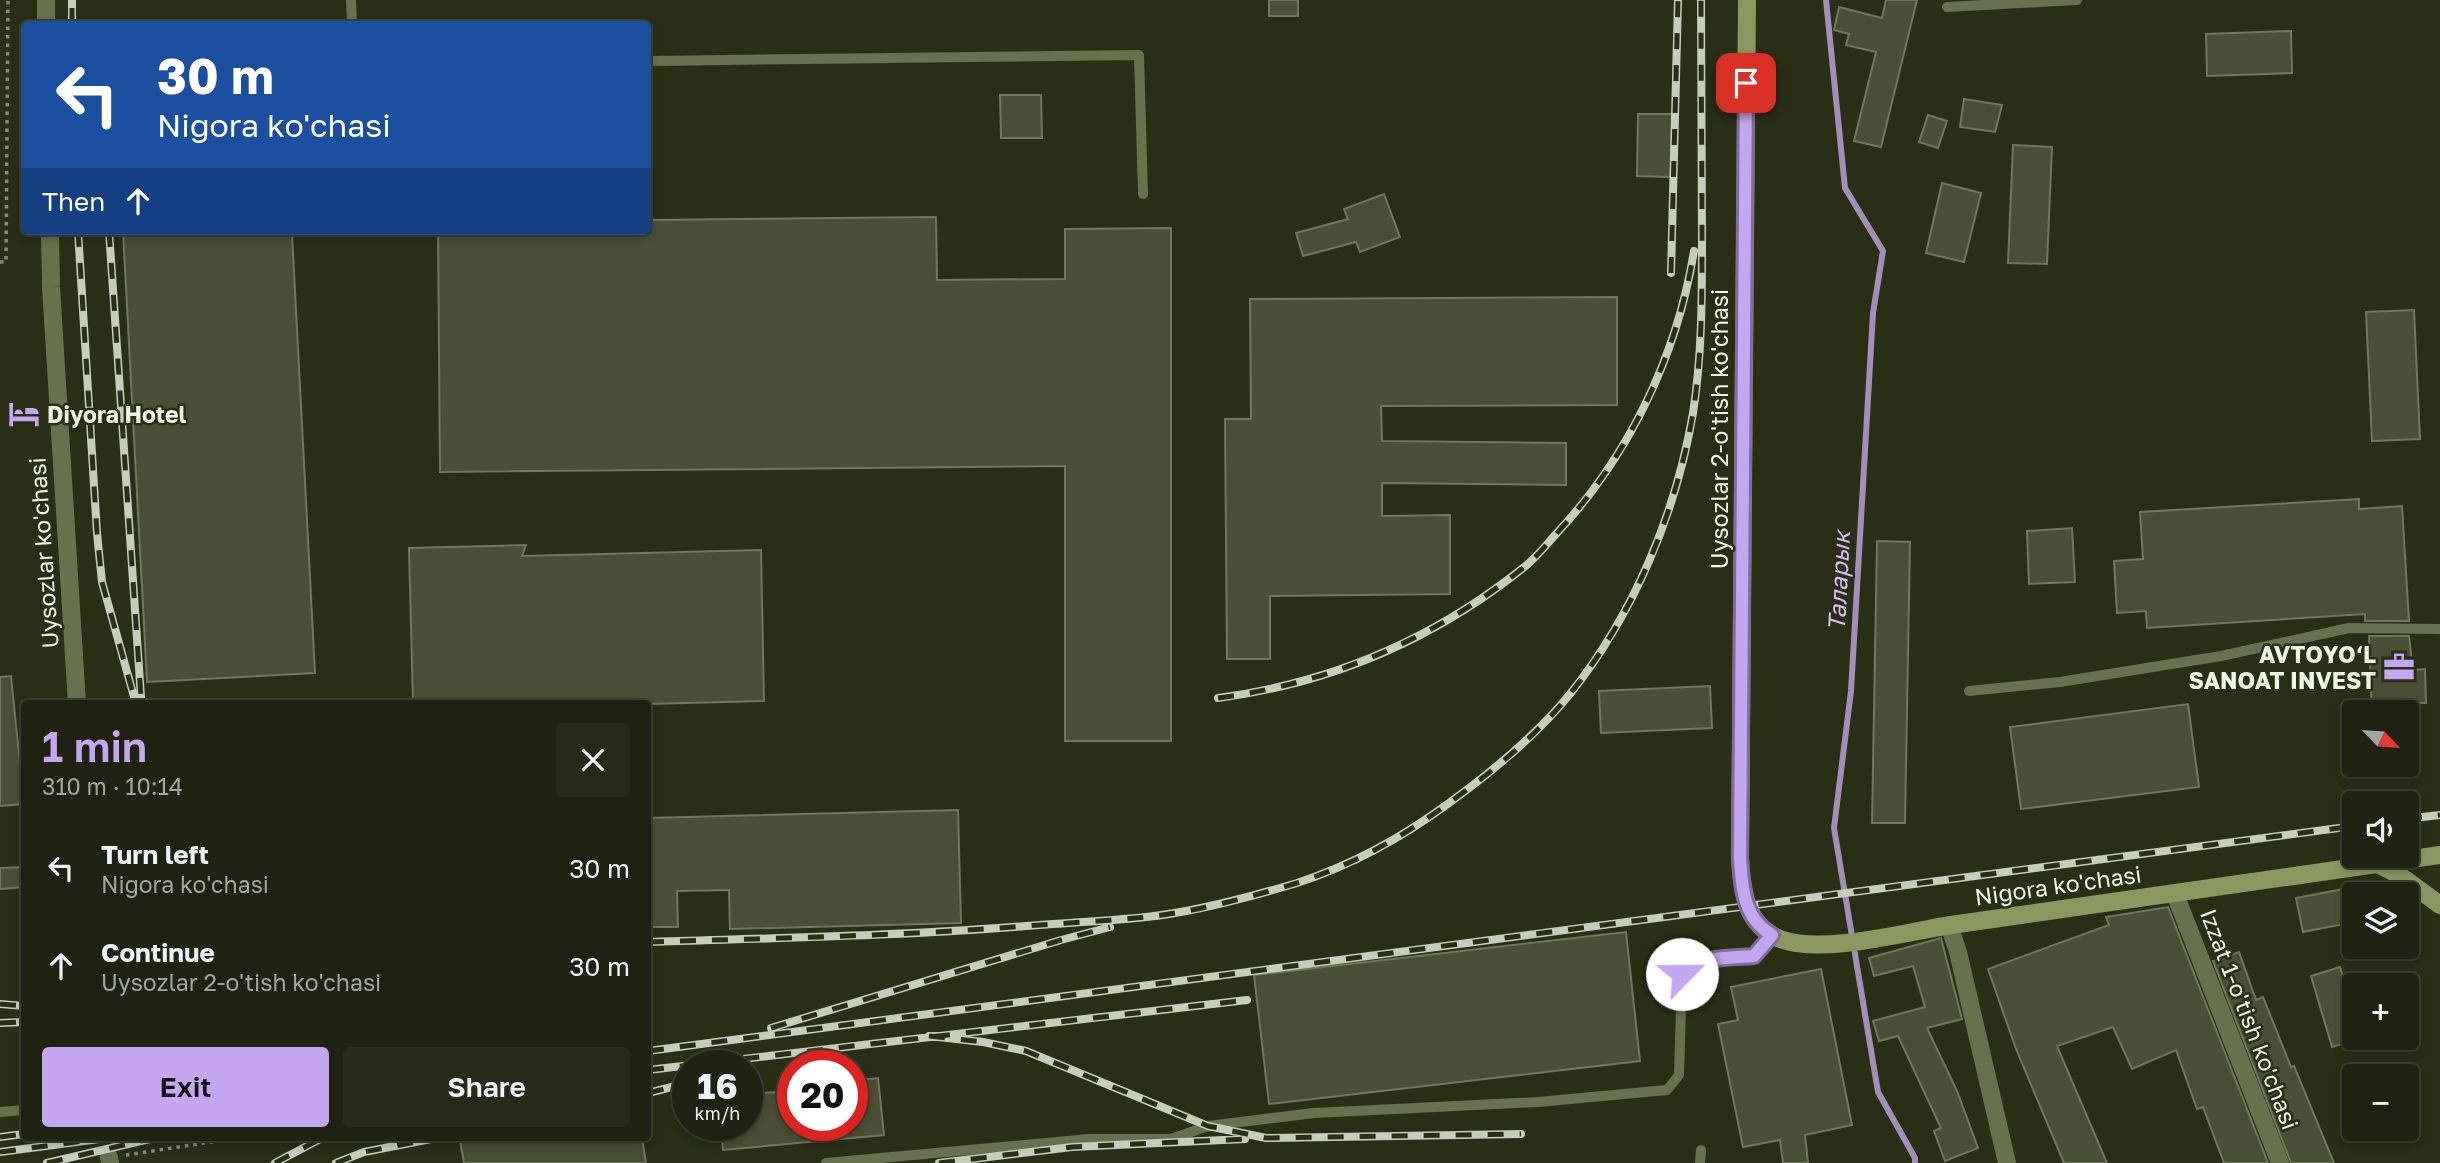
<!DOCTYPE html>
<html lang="en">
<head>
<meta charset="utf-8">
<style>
	body { margin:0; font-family:"Golos Text",sans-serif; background:#272a19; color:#f1f3f6; height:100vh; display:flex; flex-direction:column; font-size:26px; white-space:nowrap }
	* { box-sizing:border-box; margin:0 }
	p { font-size:23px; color:#a1a49f }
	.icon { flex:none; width:38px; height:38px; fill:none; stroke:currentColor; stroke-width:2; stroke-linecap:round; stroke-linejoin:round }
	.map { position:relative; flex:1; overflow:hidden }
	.panel { position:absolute; left:21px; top:700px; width:630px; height:441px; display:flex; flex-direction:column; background:#1f2210; border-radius:7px; box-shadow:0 4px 10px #0003,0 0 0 2px #3c3f30 }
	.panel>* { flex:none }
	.guide { position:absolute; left:21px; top:21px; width:630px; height:214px; border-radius:7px; box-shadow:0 4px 10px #0003,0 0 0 2px #3c3f30; background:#1a4fa0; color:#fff; overflow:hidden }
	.needle { width:46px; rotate:115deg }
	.buttons { position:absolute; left:2342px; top:700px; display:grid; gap:14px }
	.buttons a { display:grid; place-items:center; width:77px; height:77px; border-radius:7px; background:#1f2210; box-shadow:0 4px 10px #0003,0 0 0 2px #3c3f30; font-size:35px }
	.speed { position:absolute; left:672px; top:1050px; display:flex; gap:14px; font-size:35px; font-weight:700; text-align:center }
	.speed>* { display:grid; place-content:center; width:91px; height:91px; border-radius:50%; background:#1f2210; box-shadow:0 4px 10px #0003,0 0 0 2px #3c3f30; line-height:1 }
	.speed small { font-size:18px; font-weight:400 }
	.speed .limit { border:10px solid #d22; background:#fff; color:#111 }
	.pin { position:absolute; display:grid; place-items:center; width:60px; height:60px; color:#fff; margin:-30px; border-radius:14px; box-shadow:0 4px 10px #0006 }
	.me { position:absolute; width:77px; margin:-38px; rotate:67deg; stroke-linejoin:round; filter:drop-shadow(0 0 5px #0008) }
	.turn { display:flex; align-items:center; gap:24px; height:147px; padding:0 21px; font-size:32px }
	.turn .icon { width:91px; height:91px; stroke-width:2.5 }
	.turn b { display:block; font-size:49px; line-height:60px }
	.then { display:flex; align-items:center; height:66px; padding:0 21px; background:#0003; gap:14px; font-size:26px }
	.round { display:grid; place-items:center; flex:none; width:74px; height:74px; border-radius:7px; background:#272a19 }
	.headline { display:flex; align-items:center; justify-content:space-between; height:119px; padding:0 21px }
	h1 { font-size:42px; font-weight:600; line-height:52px; color:#c5a7f1 }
	.cta { display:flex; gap:14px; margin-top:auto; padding:14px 21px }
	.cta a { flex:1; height:80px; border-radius:7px; background:#c5a7f1; color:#111; font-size:28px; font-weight:600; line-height:80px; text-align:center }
	.cta a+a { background:#272a19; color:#f1f3f6 }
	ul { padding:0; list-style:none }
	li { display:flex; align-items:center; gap:21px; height:98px; padding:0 21px }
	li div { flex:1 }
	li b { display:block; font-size:26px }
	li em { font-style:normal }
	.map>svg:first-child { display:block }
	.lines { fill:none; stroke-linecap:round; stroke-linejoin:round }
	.stream { stroke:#a28eba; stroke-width:6 }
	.building { fill:#494e34; stroke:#71775b; stroke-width:2 }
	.path { stroke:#868b76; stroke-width:3.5; stroke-dasharray:3.5 5; stroke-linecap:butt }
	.lane { stroke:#69704f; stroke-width:10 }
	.street { stroke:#69704f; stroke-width:18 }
	.secondary { stroke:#8c9661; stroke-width:18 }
	.rail-casing { stroke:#c8cdbb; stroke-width:8 }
	.rail { stroke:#292e15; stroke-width:5; stroke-dasharray:16; stroke-linecap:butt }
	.route-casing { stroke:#806d9d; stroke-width:18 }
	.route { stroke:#c5a7f1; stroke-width:12 }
	.labels { text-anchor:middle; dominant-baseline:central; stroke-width:5; stroke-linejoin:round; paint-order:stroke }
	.poi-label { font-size:23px; font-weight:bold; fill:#f1f5e5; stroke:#292e15; text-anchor:start }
	.street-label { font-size:23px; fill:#f1f5e5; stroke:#292e15 }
	.water-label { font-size:24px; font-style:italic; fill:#d2bbf6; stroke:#292e15 }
</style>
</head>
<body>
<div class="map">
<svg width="2440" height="1163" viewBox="0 0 2440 1163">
	<rect width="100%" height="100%" fill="#292e15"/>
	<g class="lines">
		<path class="stream" d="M 1826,0 L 1845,188 L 1883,251 L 1873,313 L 1851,691 L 1834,828 L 1878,1092 L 1915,1158 L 1915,1163"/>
	</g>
	<path class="building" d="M 1269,0 L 1298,0 L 1298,16 L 1269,16 Z
		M 1886,0 L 1917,0 L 1881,147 L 1854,141 L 1876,52 L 1846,45 L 1849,34 L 1834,30 L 1839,7 L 1882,18 Z
		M 2291,31 L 2292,73 L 2207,76 L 2206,34 Z
		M 1000,95 L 1041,95 L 1042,138 L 1001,138 Z
		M 1964,99 L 2002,105 L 1995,132 L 1960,127 Z
		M 1638,114 L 1673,114 L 1672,177 L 1637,176 Z
		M 1928,115 L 1947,121 L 1938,148 L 1919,142 Z
		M 2013,145 L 2052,147 L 2047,264 L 2008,263 Z
		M 1942,183 L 1981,193 L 1964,262 L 1926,253 Z
		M 1384,194 L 1400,237 L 1360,252 L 1356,242 L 1303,256 L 1296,233 L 1348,219 L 1344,209 Z
		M 936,217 L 937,280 L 1065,279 L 1065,229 L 1171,228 L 1171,741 L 1065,741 L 1065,466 L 440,472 L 438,231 L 648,231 L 648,220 Z
		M 123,231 L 261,231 L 262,236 L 292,234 L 315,673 L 147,682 Z
		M 1617,297 L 1617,405 L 1381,406 L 1382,441 L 1566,443 L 1566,485 L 1382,483 L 1382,516 L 1450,515 L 1450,594 L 1270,596 L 1270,659 L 1227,659 L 1225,419 L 1251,419 L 1250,299 Z
		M 2414,310 L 2420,439 L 2372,441 L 2366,312 Z
		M 2359,499 L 2359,509 L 2402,506 L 2409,621 L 2365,621 L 2365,614 L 2147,628 L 2146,611 L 2117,613 L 2114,561 L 2143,559 L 2140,512 Z
		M 2072,528 L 2075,582 L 2029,584 L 2027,531 Z
		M 1877,541 L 1910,542 L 1905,823 L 1872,823 Z
		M 526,545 L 522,556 L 761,550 L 764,701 L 648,704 L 413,704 L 409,548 Z
		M 2369,636 L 2409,636 L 2413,670 L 2425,669 L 2426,703 L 2413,703 L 2414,712 L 2372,712 Z
		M 11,676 L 24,804 L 0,806 L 0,677 Z
		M 1710,686 L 1712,728 L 1601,733 L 1599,691 Z
		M 2188,704 L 2199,787 L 2021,809 L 2010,727 Z
		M 958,810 L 961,923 L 730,929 L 729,890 L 677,891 L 678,927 L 648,927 L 648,818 Z
		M 24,867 L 24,887 L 0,889 L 0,868 Z
		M 2354,887 L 2354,922 L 2303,932 L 2296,898 Z
		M 2168,907 L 2268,1163 L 2224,1163 L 2203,1107 L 2197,1109 L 2176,1050 L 2132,1069 L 2113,1027 L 2057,1046 L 2107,1163 L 2064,1163 L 2016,1049 L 1988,969 L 2109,925 L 2106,917 Z
		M 1626,932 L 1640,1061 L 1269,1104 L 1254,975 Z
		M 1941,938 L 1962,1019 L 1927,1028 L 1957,1091 L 1978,1148 L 1945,1161 L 1934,1131 L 1941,1128 L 1898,1036 L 1879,1041 L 1873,1021 L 1925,1007 L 1913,966 L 1874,976 L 1869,958 Z
		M 2239,952 L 2256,1000 L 2263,997 L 2291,1067 L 2294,1066 L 2334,1163 L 2291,1163 L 2213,961 Z
		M 2340,967 L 2354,1011 L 2354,1040 L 2332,1047 L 2311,976 Z
		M 1821,969 L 1852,1125 L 1805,1135 L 1808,1163 L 1783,1163 L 1780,1140 L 1743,1147 L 1718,1024 L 1738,1020 L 1731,987 Z
		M 878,1078 L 884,1135 L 723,1150 L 721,1125 L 747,1125 L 747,1094 L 793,1091 L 793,1125 L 852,1125 L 852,1081 Z
		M 478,1138 L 642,1138 L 646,1163 L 464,1163 L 460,1141 Z"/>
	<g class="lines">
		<path class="path" d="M 0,262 L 6,262 L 8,0
			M 126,1155 L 238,1138"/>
		<path class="lane" d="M 351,0 L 352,24
			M 1947,7 L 2077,0
			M 648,61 L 1139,55 L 1143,194
			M 1969,691 L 2060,682 L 2221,656 L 2349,628 L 2440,629
			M 0,1112 L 24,1110
			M 826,1163 L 1089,1139 L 1171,1139 L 1208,1126 L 1314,1113 L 1538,1102 L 1667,1090 L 1679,1075 L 1682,974 C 1699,956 1731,958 1754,956 L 1772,935
			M 1700,1163 L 1701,1150"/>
		<path class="street" d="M 46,0 L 46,24
			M 50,231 L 51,287 L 77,704
			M 2175,894 L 2280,1163
			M 1949,925 L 1958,952 L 2007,1163
			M 109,1157 L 110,1163"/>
		<path class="secondary" d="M 1747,0 L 1740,858 C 1742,892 1746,928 1783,940 C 1825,954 1906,932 1951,925 C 2114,901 2277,877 2440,855
			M 2376,863 L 2399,875 L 2440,905"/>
		<defs>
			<path id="rail" d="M 72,24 L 72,0
				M 78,231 L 97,533 L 102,582 L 136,704
				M 109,231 L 141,697
				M 1671,273 L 1678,0
				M 1218,698 C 1331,683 1434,639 1523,568 C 1535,559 1546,545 1556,534 C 1629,456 1677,356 1694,251
				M 2406,819 L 2440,815
				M 648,942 C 774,938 900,936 1026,926 C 1066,923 1106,921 1146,917 C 1195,912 1250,897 1297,883 C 1352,865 1403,837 1449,803 C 1493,771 1536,736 1570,694 C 1634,614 1676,513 1693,413 C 1702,356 1702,298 1702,241 C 1702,161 1701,80 1701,0
				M 0,1004 L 24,1006
				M 0,1023 L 24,1022
				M 771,1028 L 1061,940 L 1110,927
				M 929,1036 L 983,1042 L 1026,1051 L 1208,1126 L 1266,1138 L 1521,1134
				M 648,1051 L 2354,826
				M 648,1070 L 1247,1000
				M 648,1093 L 688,1083
				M 0,1137 L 24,1134
				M 0,1152 L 107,1138
				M 47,1163 L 154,1138
				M 275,1163 L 322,1138
				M 336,1163 L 364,1152 L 436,1138
				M 939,1163 L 1072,1147 L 1245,1139"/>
		</defs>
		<use href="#rail" class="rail-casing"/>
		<use href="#rail" class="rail"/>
	</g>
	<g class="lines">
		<defs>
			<path id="route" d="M 1682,974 C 1699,956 1731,958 1754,956 L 1772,935 C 1743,918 1742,888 1740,858 L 1746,83"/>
		</defs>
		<use href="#route" class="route-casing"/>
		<use href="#route" class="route"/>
	</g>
	<defs>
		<symbol id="hotel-bare" viewBox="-9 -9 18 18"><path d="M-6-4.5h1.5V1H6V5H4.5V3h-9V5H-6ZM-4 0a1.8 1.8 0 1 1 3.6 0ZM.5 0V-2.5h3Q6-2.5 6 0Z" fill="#c5a7f1" stroke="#292e15" stroke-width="2.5" paint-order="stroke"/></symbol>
		<symbol id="office-bare" viewBox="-9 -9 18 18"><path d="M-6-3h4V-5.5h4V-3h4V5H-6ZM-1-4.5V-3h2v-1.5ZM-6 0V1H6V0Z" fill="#c5a7f1" stroke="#292e15" stroke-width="2.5" paint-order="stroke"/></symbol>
	</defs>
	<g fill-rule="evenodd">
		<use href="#hotel-bare" x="2" y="392" width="44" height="44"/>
		<use href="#office-bare" x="2377" y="645" width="44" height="44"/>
	</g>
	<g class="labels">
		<g class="poi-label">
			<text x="47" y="414">Diyora Hotel</text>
			<text x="2376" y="654" text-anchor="end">AVTOYO‘L<tspan x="2376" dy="26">SANOAT INVEST</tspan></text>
		</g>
		<g class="street-label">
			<text transform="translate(1719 429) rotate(-90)">Uysozlar 2-o'tish ko'chasi</text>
			<text transform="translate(43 553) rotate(-94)">Uysozlar ko'chasi</text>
			<text transform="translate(2058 885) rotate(-8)">Nigora ko'chasi</text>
			<text transform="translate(2250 1019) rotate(69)">Izzat 1-o'tish ko'chasi</text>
		</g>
		<g class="water-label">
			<text transform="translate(1838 581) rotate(-87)">Таларык</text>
		</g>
	</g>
</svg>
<div class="buttons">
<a><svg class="needle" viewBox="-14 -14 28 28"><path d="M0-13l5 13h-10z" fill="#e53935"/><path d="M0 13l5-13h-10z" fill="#a1a49f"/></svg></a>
<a><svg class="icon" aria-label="sound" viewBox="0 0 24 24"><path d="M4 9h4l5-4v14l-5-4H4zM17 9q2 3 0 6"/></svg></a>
<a><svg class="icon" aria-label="layers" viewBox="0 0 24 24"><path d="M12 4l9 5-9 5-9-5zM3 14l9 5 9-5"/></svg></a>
<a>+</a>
<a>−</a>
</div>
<div class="speed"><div>16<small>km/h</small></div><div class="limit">20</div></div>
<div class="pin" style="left:1746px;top:83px;background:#d93025"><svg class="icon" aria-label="arrive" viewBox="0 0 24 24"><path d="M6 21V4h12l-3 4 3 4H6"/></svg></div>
<svg class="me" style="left:1682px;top:974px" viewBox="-20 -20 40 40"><circle r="19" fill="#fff"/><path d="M0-13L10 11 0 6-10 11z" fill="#c5a7f1"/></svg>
<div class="guide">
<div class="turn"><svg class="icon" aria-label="left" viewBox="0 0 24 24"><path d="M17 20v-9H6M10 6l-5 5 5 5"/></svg><div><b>30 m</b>Nigora ko'chasi</div></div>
<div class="then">Then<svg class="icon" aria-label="ahead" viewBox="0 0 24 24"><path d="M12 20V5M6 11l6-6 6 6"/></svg></div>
</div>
<section class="panel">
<div class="headline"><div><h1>1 min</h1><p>310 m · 10:14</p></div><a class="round"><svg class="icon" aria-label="close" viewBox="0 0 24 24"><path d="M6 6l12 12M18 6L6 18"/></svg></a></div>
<ul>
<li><svg class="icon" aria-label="left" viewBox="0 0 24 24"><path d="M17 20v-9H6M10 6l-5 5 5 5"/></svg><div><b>Turn left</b><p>Nigora ko'chasi</p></div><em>30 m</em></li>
<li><svg class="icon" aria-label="ahead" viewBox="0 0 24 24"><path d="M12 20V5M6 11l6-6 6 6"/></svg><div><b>Continue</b><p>Uysozlar 2-o'tish ko'chasi</p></div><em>30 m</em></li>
</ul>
<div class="cta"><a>Exit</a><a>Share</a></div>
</section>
</div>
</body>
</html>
